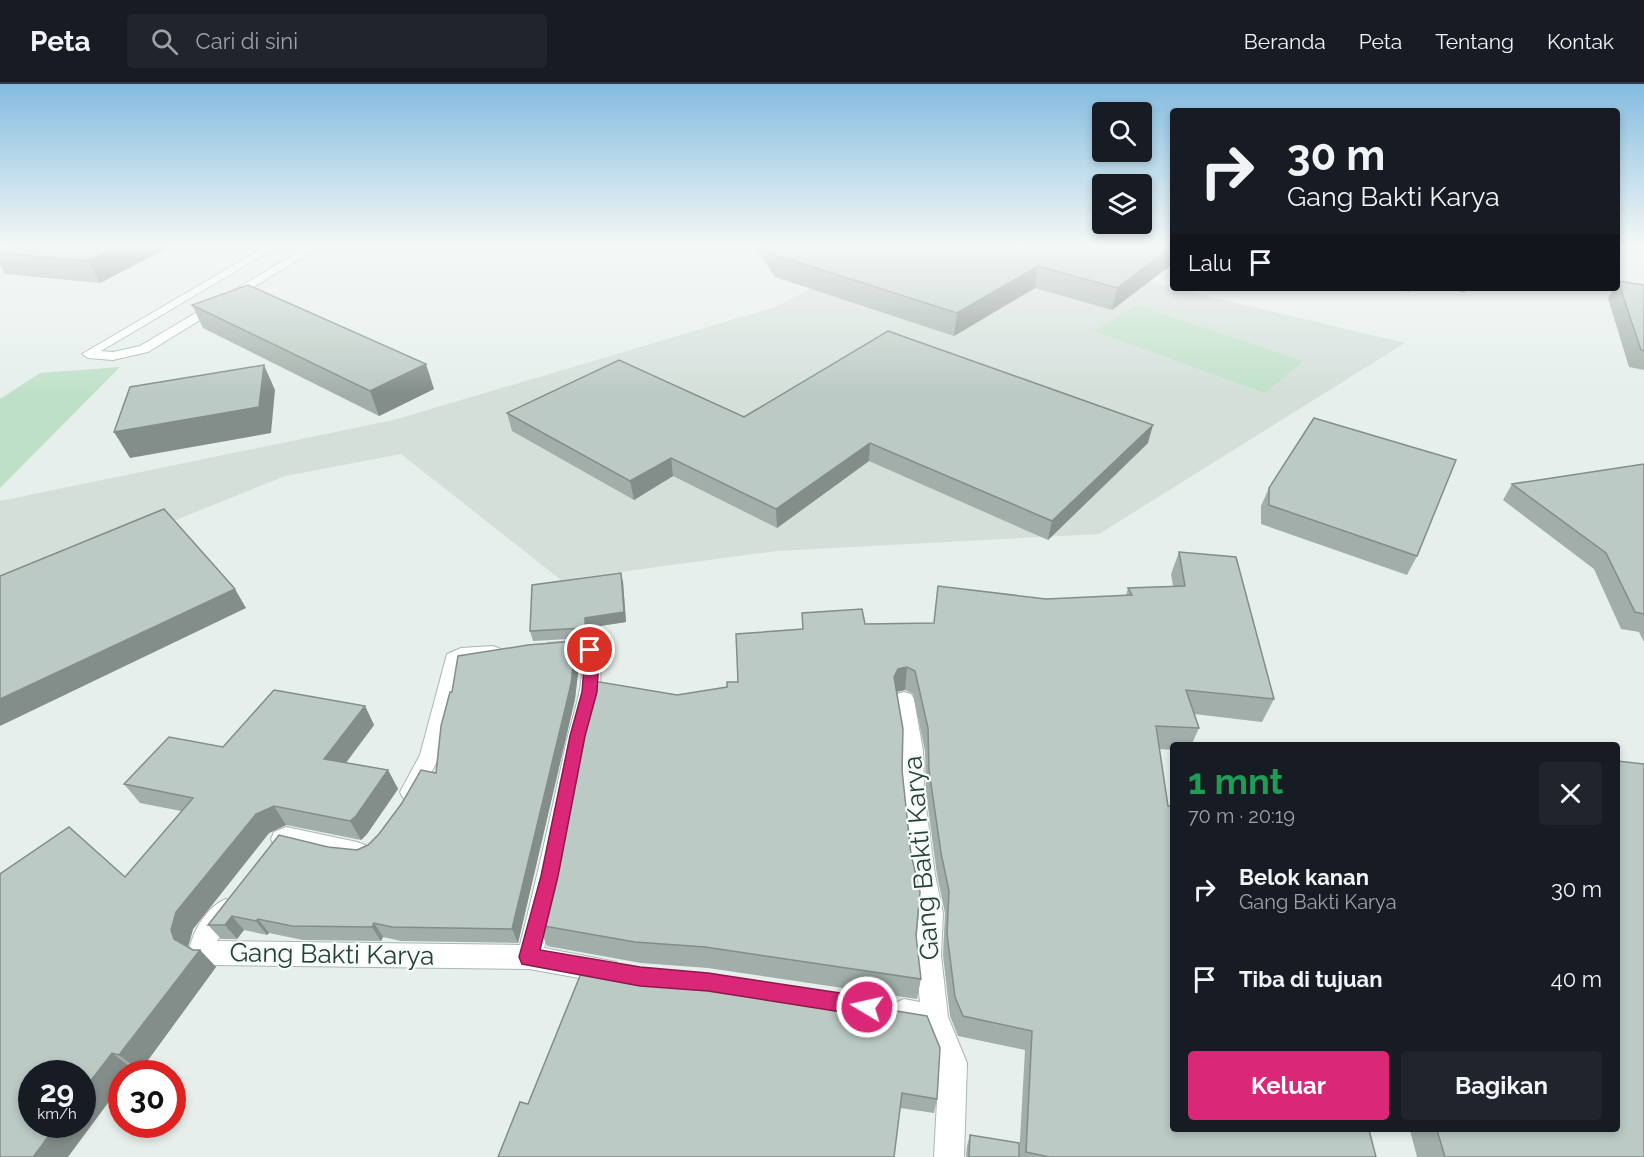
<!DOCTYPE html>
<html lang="id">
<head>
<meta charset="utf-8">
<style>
	body { margin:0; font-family:Raleway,sans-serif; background:#20242c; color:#f1f3f6; height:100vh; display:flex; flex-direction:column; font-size:22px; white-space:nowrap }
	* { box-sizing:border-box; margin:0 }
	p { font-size:20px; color:#9ea1a6 }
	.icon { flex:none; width:33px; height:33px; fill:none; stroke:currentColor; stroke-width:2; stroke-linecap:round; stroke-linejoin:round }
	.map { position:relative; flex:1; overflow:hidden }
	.sheet { position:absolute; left:1170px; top:658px; width:450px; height:390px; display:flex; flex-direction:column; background:#171b24; border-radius:6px; box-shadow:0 3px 9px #0003 }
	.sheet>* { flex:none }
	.banner { position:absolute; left:1170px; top:24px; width:450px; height:183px; border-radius:6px; box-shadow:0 3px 9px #0003; background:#171b24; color:#f1f3f6; overflow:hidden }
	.tools { position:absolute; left:1092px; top:18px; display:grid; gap:12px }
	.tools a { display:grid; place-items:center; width:60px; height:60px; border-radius:6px; background:#171b24; box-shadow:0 3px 9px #0003; font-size:30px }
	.speed { position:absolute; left:18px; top:976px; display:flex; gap:12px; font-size:30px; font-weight:700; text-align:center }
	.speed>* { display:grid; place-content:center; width:78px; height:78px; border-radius:50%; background:#171b24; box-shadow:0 3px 9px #0003; line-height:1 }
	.speed small { font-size:15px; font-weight:400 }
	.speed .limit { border:9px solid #d22; background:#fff; color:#111 }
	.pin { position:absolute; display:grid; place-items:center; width:51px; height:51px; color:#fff; margin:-26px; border:3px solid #fff; border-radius:50%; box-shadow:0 2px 6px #0007 }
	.me { position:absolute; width:66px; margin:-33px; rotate:279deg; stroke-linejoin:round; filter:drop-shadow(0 0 4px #0008) }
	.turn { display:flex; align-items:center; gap:21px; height:126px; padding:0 18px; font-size:27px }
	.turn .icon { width:78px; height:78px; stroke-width:2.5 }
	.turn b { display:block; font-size:42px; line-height:51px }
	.then { display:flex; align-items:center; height:57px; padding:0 18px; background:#0003; gap:12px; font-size:22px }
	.round { display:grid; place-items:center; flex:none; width:63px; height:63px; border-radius:6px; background:#20242c }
	.head { display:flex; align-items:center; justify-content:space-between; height:102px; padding:0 18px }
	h1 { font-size:36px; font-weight:700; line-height:45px; color:#1e9e55 }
	.button { display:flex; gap:12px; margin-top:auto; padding:12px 18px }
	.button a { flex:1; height:69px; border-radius:6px; background:#db2777; color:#fff; font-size:24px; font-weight:700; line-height:69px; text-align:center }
	.button a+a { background:#20242c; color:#f1f3f6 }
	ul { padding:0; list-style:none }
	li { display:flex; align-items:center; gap:18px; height:90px; padding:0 18px }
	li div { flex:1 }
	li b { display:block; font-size:22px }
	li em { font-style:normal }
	header { display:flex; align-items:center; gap:36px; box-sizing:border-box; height:84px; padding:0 30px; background:#171b24; border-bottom:2px solid #363941 }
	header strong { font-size:28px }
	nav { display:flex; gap:33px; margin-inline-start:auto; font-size:21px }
	.search { width:420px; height:54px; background:#20242c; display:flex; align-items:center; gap:15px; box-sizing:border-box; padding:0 21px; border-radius:6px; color:#9ea1a6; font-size:22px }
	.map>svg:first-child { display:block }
	.built { fill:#d4dfda }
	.green { fill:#bfe0c8 }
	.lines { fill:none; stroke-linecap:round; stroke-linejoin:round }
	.street-casing { stroke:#a8b8b2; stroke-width:2 }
	.street { fill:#fff; fill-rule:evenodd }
	.wall { fill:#a1aea9 }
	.shaded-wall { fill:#838d89 }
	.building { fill:#bbcac4; stroke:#838d89; stroke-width:1.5 }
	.route { fill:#db2777; stroke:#8e194d; stroke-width:1.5 }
	.labels { text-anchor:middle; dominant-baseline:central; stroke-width:4.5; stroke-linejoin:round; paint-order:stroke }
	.near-street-label { font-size:26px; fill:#24423a; stroke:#f7fbf9 }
</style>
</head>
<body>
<header>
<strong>Peta</strong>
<div class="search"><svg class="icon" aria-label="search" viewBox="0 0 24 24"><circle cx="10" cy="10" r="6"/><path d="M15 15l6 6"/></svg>Cari di sini</div>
<nav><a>Beranda</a><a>Peta</a><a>Tentang</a><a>Kontak</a></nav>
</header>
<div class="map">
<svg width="1644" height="1073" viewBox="0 0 1644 1073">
	<rect width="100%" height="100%" fill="#e6efeb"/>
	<path class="built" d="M 864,178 L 1077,178 L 1173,204 L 1405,259 L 1099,450 L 776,467 L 561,496 L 401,370 L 285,392 L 0,507 L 0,417 L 394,336 L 775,223 Z"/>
	<path class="green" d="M 1136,221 L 1303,277 L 1265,309 L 1094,247 Z
		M 120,283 L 0,404 L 0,315 L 40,289 Z"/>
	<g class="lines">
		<defs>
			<path id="street" d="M 268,161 L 280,161 L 101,267 L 113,268 L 140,262 L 310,161 L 322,161 L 148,268 L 113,276 L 88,274 L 82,270 Z
				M 588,556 L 595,558 L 601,571 L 600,608 L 588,653 L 562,791 L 544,864 L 616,878 L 620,887 L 616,896 L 607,899 L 529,885 L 211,881 L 193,872 L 190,864 C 193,846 208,822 226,815 L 235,818 L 238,826 L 217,857 L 520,861 C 537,794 552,727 566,660 C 573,630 585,601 582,570 L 548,569 L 546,564 L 548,559 Z
				M 492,562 L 499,564 L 501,569 L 499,574 L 463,579 L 440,671 L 419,714 L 411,717 L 403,714 L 400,708 L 420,671 L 447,570 L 461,564 Z
				M 904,608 L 911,610 L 914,615 L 923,667 L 924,708 L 935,791 L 943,829 L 941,871 L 948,933 L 967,979 L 964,1073 L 934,1073 L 939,979 L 926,945 L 895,937 L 891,928 L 895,919 L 904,915 L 920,918 L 915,871 L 919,829 L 911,791 L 902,708 L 903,667 L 894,615 L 897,610 Z
				M 286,743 L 357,758 L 365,761 L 368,768 L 365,775 L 357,778 L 274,762 L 271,755 L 274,748 Z"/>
		</defs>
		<use href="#street" class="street-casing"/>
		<use href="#street" class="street"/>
	</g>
	<path class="wall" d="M 8,161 L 173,161 L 100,199 L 5,190 L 0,181 L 0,164 Z
		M 754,161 L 1173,161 L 1173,181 L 1171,181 L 1112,226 L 1035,204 L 954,252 L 775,193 Z
		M 1618,197 L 1644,201 L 1644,286 L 1629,283 L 1608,214 L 1614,204 L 1617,204 Z
		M 1394,204 L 1414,204 L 1409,208 Z
		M 1446,204 L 1469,204 L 1464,209 Z
		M 192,221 L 434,305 L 379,332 L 203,244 Z
		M 507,329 L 744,333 L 1148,359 L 1048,456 L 869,377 L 777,444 L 673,392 L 634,416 L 512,347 Z
		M 1644,380 L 1644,558 L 1639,548 L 1621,545 L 1594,485 L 1503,416 L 1512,400 Z
		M 1269,404 L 1417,472 L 1407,491 L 1261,440 L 1261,422 Z
		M 1179,468 L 1274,615 L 1262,638 L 1194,630 L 1199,644 L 1191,662 L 1173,662 L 1173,666 L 1159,665 L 1168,722 L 1376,1073 L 1019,1073 L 1025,966 L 958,952 L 950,932 L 943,871 L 945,829 L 937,791 L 926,708 L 925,667 L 913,610 L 905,606 L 896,608 L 916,851 L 921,895 L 917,915 L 708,884 L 641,879 L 547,862 L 538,841 L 677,611 L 727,603 L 738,598 L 802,546 L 802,529 L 865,540 L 934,539 L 1046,515 L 1126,512 L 1128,504 L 1173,502 L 1171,490 Z
		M 623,498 L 626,538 L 587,544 L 587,554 L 533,557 L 530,547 Z
		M 576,557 L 580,572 L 575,615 L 518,859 L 401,857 L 383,853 L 381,857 L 303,856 L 269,849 L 267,851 L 244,846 L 237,855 L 221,855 L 208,841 L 328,763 L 357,766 L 368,761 L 379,750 L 436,689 Z
		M 365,622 L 374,641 L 346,679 L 388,686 L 398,705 L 367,750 L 361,756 L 286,741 L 269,749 L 193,845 L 188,863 L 193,866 L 200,866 L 216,883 L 140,987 L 133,985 L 129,990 L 122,990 L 68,1073 L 181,727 L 140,719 L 124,700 L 223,663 Z
		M 584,882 L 937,1015 L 934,1029 L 900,1024 L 528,1020 Z
		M 1410,1046 L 1617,1046 L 1644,1073 L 1417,1073 Z
		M 970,1051 L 1019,1073 L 966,1073 L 967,1062 Z"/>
	<path class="shaded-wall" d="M 121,161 L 173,161 L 100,199 L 88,177 Z
		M 1173,162 L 1173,172 L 1171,181 L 1112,226 L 1117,204 Z
		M 1038,182 L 1035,204 L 954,252 L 957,229 Z
		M 426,280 L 434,305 L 379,332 L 370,307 Z
		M 264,281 L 275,306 L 271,349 L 130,374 L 114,348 Z
		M 1153,341 L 1148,359 L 1048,456 L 1052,437 Z
		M 870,359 L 869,377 L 777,444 L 776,425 Z
		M 671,374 L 673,392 L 634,416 L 630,397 Z
		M 621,489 L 623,498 L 626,538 L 587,544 L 587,554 L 585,544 L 585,534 Z
		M 235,505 L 246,524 L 0,642 L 0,615 Z
		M 576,557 L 580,572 L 575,615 L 518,859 L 512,845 Z
		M 907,583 L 905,606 L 896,608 L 894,593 L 898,585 Z
		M 365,622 L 374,641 L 335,693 L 324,675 Z
		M 388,686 L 398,705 L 367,750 L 361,756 L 350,737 Z
		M 274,722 L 286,741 L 269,749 L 193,845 L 188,863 L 174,855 L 171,846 L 176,828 L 256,730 Z
		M 232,832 L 244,846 L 237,855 L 225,841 Z
		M 258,835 L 269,849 L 267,851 L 256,837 Z
		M 374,839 L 383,853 L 381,857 L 372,843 Z
		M 200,866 L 216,883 L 140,987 L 119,971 Z
		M 112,969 L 133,985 L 129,990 L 122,990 L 122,1000 L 68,1073 L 33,1073 L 57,1041 L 82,1041 L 82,1008 Z"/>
	<path class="building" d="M 8,161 L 121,161 L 88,177 L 0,169 L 0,164 Z
		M 767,161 L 1173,161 L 1173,162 L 1117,204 L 1038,182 L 957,229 L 775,171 Z
		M 1618,197 L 1644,201 L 1644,267 L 1641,266 Z
		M 248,201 L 426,280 L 370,307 L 192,221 Z
		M 888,247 L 1153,341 L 1052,437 L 870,359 L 776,425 L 671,374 L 630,397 L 507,329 L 619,276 L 744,333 Z
		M 264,281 L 259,323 L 114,348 L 130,303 Z
		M 1314,334 L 1456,376 L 1417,472 L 1269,421 L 1269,404 Z
		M 1644,380 L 1644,530 L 1635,528 L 1606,469 L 1512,400 Z
		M 164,425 L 235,505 L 0,615 L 0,492 Z
		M 1179,468 L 1236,473 L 1274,615 L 1186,606 L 1199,644 L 1156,642 L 1168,722 L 1173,722 L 1173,1046 L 1369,1046 L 1376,1073 L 1049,1073 L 1026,1068 L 1032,947 L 963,932 L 955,913 L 947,850 L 949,807 L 941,769 L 929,686 L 928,644 L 915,587 L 907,583 L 898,585 L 894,593 L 903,645 L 902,686 L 911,770 L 920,808 L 916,851 L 921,895 L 705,863 L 635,858 L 538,841 L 557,770 L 584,631 L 594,597 L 677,611 L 727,603 L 727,598 L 738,598 L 736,550 L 803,545 L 802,529 L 862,525 L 865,540 L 934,539 L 938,502 L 1046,515 L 1132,511 L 1128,504 L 1185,502 Z
		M 621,489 L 624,528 L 585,534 L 585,544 L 530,547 L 532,501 Z
		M 576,557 L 571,600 L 512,845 L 392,843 L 374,839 L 372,843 L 292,842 L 258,835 L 256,837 L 232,832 L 225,841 L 208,841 L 279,751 L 328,763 L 357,766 L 368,761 L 379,750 L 402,719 L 421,686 L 436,689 L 441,642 L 450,608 L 452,608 L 458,572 L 528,561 Z
		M 274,606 L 365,622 L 324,675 L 388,686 L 356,732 L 350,737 L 274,722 L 256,730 L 176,828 L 171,846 L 174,855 L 193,866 L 200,866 L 119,971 L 112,969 L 82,1008 L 82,990 L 32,990 L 32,1041 L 57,1041 L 33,1073 L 0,1073 L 0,790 L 69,743 L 125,793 L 193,714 L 124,700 L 169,653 L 223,663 Z
		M 1617,677 L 1644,680 L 1644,1073 L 1445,1073 L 1437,1046 L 1617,1046 Z
		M 584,882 L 636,891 L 705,896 L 927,932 L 940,964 L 937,1015 L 902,1009 L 894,1073 L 498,1073 L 520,1018 L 528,1020 Z
		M 970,1051 L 1019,1059 L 1019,1073 L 969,1073 Z"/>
	<linearGradient id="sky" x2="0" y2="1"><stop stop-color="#84bce0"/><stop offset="0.52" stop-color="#f4f8f6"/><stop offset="1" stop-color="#f4f8f6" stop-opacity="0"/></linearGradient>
	<rect width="1644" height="311" fill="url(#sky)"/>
	<path class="route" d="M 590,561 L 595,563 L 599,571 L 597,608 L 585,652 L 558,792 L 540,866 L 640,883 L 708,889 L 867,913 L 874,916 L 877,923 L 874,930 L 867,932 L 708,907 L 640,902 L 522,880 L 519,873 L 541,792 L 570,652 L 582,608 L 585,571 L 583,566 Z"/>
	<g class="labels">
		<g class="near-street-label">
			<text transform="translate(921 774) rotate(-95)">Gang Bakti Karya</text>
			<text transform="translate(332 870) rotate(1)">Gang Bakti Karya</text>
		</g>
	</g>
</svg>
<div class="tools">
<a><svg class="icon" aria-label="search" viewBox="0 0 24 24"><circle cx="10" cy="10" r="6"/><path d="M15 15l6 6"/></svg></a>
<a><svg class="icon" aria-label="layers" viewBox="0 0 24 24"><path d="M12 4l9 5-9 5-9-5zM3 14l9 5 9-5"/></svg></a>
</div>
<div class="speed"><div>29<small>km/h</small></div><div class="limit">30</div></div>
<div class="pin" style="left:590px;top:566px;background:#d93025"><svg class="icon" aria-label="arrive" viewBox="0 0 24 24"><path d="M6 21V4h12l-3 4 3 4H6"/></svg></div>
<svg class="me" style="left:867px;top:923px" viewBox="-20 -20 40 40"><circle r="17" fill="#db2777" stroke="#fff" stroke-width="3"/><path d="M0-11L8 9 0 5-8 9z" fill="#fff"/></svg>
<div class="banner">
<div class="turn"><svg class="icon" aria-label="right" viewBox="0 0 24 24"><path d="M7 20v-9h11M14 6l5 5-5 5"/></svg><div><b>30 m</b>Gang Bakti Karya</div></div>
<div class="then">Lalu<svg class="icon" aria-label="arrive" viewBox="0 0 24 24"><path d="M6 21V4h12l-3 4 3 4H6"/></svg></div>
</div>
<section class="sheet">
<div class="head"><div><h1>1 mnt</h1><p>70 m · 20:19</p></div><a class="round"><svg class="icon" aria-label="close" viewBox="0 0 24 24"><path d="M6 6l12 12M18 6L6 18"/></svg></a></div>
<ul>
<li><svg class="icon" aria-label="right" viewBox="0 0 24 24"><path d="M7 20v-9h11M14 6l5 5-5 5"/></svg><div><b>Belok kanan</b><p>Gang Bakti Karya</p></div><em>30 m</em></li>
<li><svg class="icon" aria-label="arrive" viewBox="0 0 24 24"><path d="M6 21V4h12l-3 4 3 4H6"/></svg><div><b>Tiba di tujuan</b></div><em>40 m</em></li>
</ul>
<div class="button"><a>Keluar</a><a>Bagikan</a></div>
</section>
</div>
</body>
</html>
